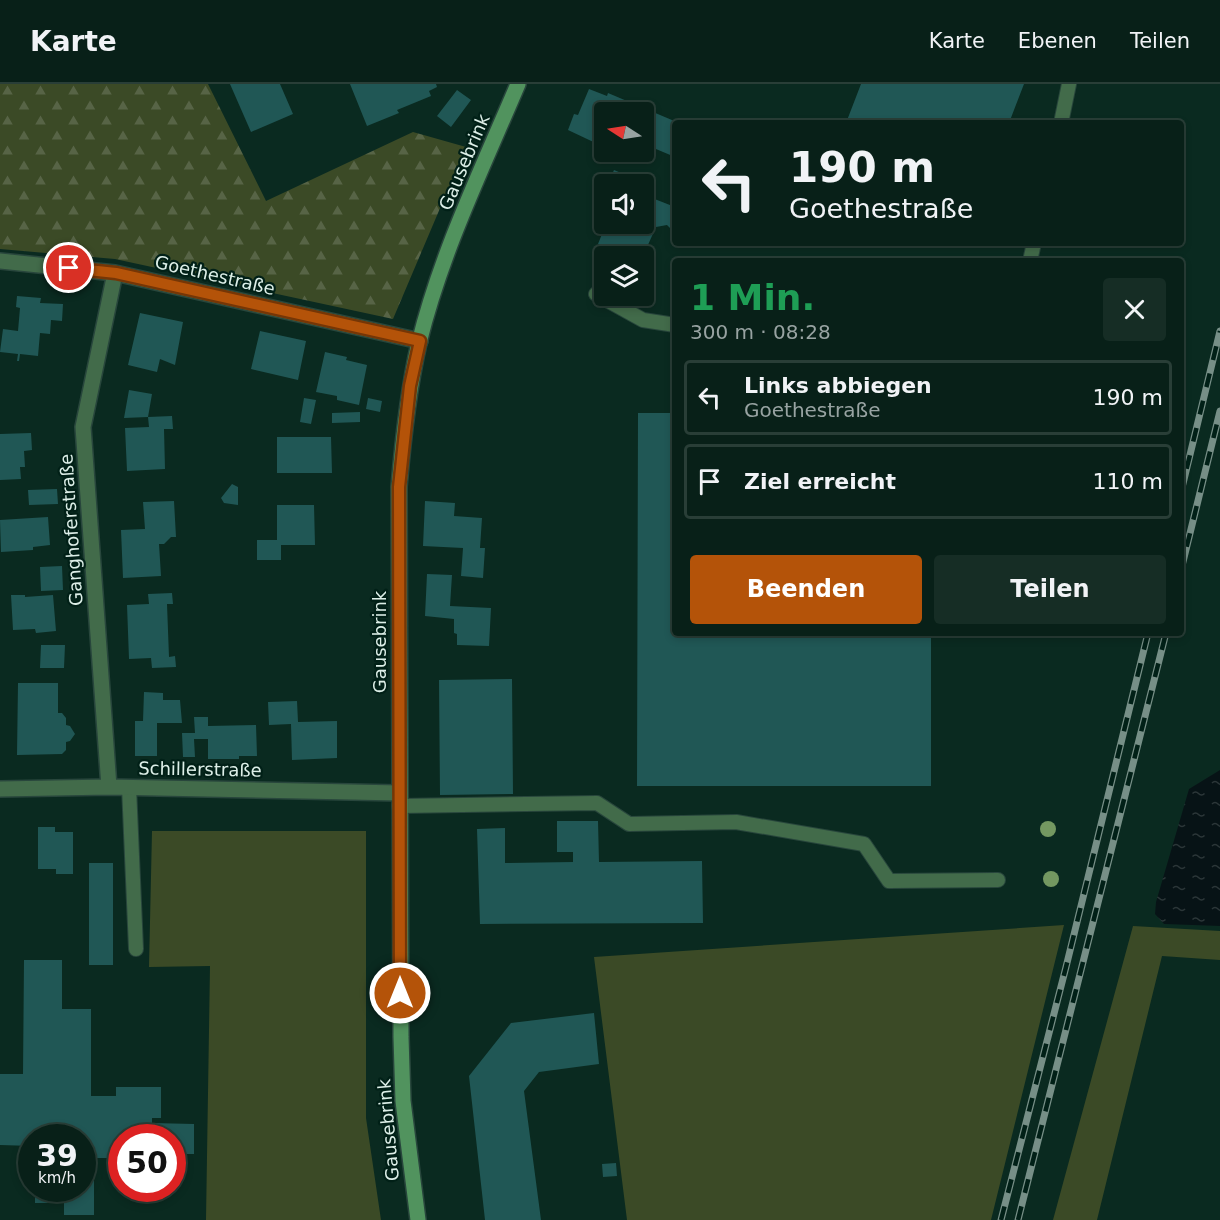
<!DOCTYPE html>
<html lang="de">
<head>
<meta charset="utf-8">
<style>
	body { margin:0; font-family:"DejaVu Sans",sans-serif; background:#162d25; color:#f1f3f6; height:100vh; display:flex; flex-direction:column; font-size:22px; white-space:nowrap }
	* { box-sizing:border-box; margin:0 }
	p { font-size:20px; color:#98a3a2 }
	.icon { flex:none; width:33px; height:33px; fill:none; stroke:currentColor; stroke-width:2; stroke-linecap:round; stroke-linejoin:round }
	.map { position:relative; flex:1; overflow:hidden }
	.drawer { position:absolute; left:672px; top:174px; width:512px; height:378px; display:flex; flex-direction:column; background:#082018; border-radius:6px; box-shadow:0 3px 9px #0003,0 0 0 2px #293e37 }
	.drawer>* { flex:none }
	.banner { position:absolute; left:672px; top:36px; width:512px; height:126px; border-radius:6px; box-shadow:0 3px 9px #0003,0 0 0 2px #293e37; background:#082018; color:#f1f3f6; overflow:hidden }
	.needle { width:39px; rotate:282deg }
	.controls { position:absolute; left:594px; top:18px; display:grid; gap:12px }
	.controls a { display:grid; place-items:center; width:60px; height:60px; border-radius:6px; background:#082018; box-shadow:0 3px 9px #0003,0 0 0 2px #293e37; font-size:30px }
	.speed { position:absolute; left:18px; top:1040px; display:flex; gap:12px; font-size:30px; font-weight:700; text-align:center }
	.speed>* { display:grid; place-content:center; width:78px; height:78px; border-radius:50%; background:#082018; box-shadow:0 3px 9px #0003,0 0 0 2px #293e37; line-height:1 }
	.speed small { font-size:15px; font-weight:400 }
	.speed .limit { border:9px solid #d22; background:#fff; color:#111 }
	.pin { position:absolute; display:grid; place-items:center; width:51px; height:51px; color:#fff; margin:-26px; border:3px solid #fff; border-radius:50%; box-shadow:0 2px 6px #0007 }
	.me { position:absolute; width:66px; margin:-33px; rotate:0deg; stroke-linejoin:round; filter:drop-shadow(0 0 4px #0008) }
	.turn { display:flex; align-items:center; gap:21px; height:126px; padding:0 18px; font-size:27px }
	.turn .icon { width:78px; height:78px; stroke-width:2.5 }
	.turn b { display:block; font-size:42px; line-height:51px }
	.round { display:grid; place-items:center; flex:none; width:63px; height:63px; border-radius:6px; background:#162d25 }
	.headline { display:flex; align-items:center; justify-content:space-between; height:102px; padding:0 18px }
	h1 { font-size:36px; font-weight:800; line-height:45px; color:#1e9e55 }
	.action { display:flex; gap:12px; margin-top:auto; padding:12px 18px }
	.action a { flex:1; height:69px; border-radius:6px; background:#b45309; color:#fff; font-size:24px; font-weight:800; line-height:69px; text-align:center }
	.action a+a { background:#162d25; color:#f1f3f6 }
	ul { padding:0; list-style:none }
	li { display:flex; align-items:center; gap:18px; height:75px; margin:0 12px 9px; padding:0 6px; border:3px solid #293e37; border-radius:6px }
	li div { flex:1 }
	li b { display:block; font-size:22px }
	li em { font-style:normal }
	header { display:flex; align-items:center; gap:36px; box-sizing:border-box; height:84px; padding:0 30px; background:#082018; border-bottom:2px solid #293e37 }
	header strong { font-size:28px }
	nav { display:flex; gap:33px; margin-inline-start:auto; font-size:21px }
	.map>svg:first-child { display:block }
	.grass { fill:#3b4a26 }
	.forest { fill:url(#forest-firs) }
	.water { fill:url(#water-ripples) }
	.building { fill:#205755 }
	.lines { fill:none; stroke-linecap:round; stroke-linejoin:round }
	.service-casing { stroke:#28463c; stroke-width:16 }
	.minor-casing { stroke:#28463c; stroke-width:18 }
	.secondary-casing { stroke:#28463c; stroke-width:18 }
	.service { stroke:#426b4a; stroke-width:14 }
	.minor { stroke:#426b4a; stroke-width:15 }
	.secondary { stroke:#51935e; stroke-width:15 }
	.rail-casing { stroke:#778f87; stroke-width:7 }
	.rail { stroke:#012017; stroke-width:4.5; stroke-dasharray:14; stroke-linecap:butt }
	.tree { fill:#749861 }
	.route-casing { stroke:#753606; stroke-width:15 }
	.route { stroke:#b45309; stroke-width:10 }
	.labels { text-anchor:middle; dominant-baseline:central; stroke-width:4.5; stroke-linejoin:round; paint-order:stroke }
	.street-label { font-size:18px; fill:#ddefe8; stroke:#012017 }
</style>
</head>
<body>
<header>
<strong>Karte</strong>
<nav><a>Karte</a><a>Ebenen</a><a>Teilen</a></nav>
</header>
<div class="map">
<svg width="1220" height="1136" viewBox="0 0 1220 1136">
	<defs>
		<pattern id="forest-firs" width="22" height="20" patternUnits="userSpaceOnUse" patternTransform="scale(1.5)"><rect width="22" height="20" fill="#3b4a26"/><path d="M5 1l3.5 6h-7zM16 11l3.5 6h-7z" fill="#576446"/></pattern>
		<pattern id="water-ripples" width="26" height="14" patternUnits="userSpaceOnUse" patternTransform="scale(1.5)"><rect width="26" height="14" fill="#071316"/><path d="M2 4q2-2 4 0t4 0M15 11q2-2 4 0t4 0" fill="none" stroke="#2b3638"/></pattern>
	</defs>
	<rect width="100%" height="100%" fill="#0a2a20"/>
	<path class="grass" d="M 152,747 L 366,747 L 366,1034 L 381,1136 L 206,1136 L 210,882 L 149,883 Z
		M 1064,841 L 991,1136 L 627,1136 L 594,873 Z
		M 1133,842 L 1220,847 L 1220,876 L 1162,872 L 1097,1136 L 1053,1136 Z"/>
	<path class="forest" d="M 0,0 L 208,0 L 266,117 L 413,48 L 466,63 L 393,235 L 115,175 L 0,165 Z"/>
	<path class="water" d="M 1220,686 L 1220,842 L 1164,840 L 1155,830 L 1156,818 L 1189,705 Z"/>
	<path class="building" d="M 230,0 L 280,0 L 293,30 L 251,48 Z
		M 350,0 L 436,0 L 437,3 L 429,7 L 431,12 L 397,26 L 399,29 L 367,42 Z
		M 861,0 L 1024,0 L 1009,39 L 846,39 Z
		M 589,5 L 607,12 L 608,9 L 679,39 L 675,39 L 675,73 L 644,60 L 644,28 L 604,28 L 604,63 L 568,46 L 574,30 L 578,31 Z
		M 457,6 L 471,16 L 451,43 L 437,32 Z
		M 614,86 L 638,96 L 636,100 L 608,100 Z
		M 644,106 L 654,110 L 652,114 L 675,123 L 675,145 L 671,145 L 667,141 L 656,143 L 643,172 L 637,172 L 620,166 L 619,169 L 598,160 L 606,140 L 614,142 L 615,140 L 644,140 Z
		M 17,212 L 41,214 L 40,219 L 63,220 L 62,237 L 51,236 L 50,250 L 40,249 L 38,272 L 20,270 L 19,277 L 17,277 L 18,270 L 0,268 L 3,245 L 18,247 L 20,224 L 16,223 Z
		M 140,229 L 183,238 L 175,281 L 160,275 L 157,288 L 128,281 Z
		M 260,247 L 306,257 L 298,296 L 251,285 Z
		M 325,268 L 347,273 L 346,276 L 367,281 L 359,321 L 337,316 L 337,312 L 316,308 Z
		M 129,306 L 152,310 L 148,333 L 172,332 L 173,345 L 164,345 L 165,385 L 127,387 L 125,344 L 149,343 L 148,333 L 124,334 Z
		M 304,314 L 316,316 L 311,340 L 300,338 Z
		M 368,314 L 382,317 L 380,328 L 366,325 Z
		M 360,328 L 360,338 L 332,339 L 332,329 Z
		M 638,329 L 675,329 L 675,549 L 931,549 L 931,702 L 637,702 Z
		M 31,349 L 32,366 L 24,367 L 25,383 L 20,383 L 21,395 L 0,396 L 0,350 Z
		M 277,353 L 331,353 L 332,389 L 277,389 Z
		M 232,400 L 238,403 L 238,421 L 224,419 L 221,414 Z
		M 57,405 L 58,420 L 29,421 L 28,406 Z
		M 174,417 L 176,453 L 171,453 L 164,460 L 159,460 L 161,492 L 123,494 L 121,446 L 145,445 L 143,418 Z
		M 425,417 L 455,419 L 454,432 L 482,434 L 480,464 L 485,464 L 483,494 L 461,492 L 463,464 L 423,462 Z
		M 277,421 L 314,421 L 315,461 L 281,461 L 281,476 L 257,476 L 257,456 L 277,456 Z
		M 48,433 L 50,461 L 33,463 L 33,466 L 1,468 L 0,436 Z
		M 62,482 L 63,506 L 41,507 L 40,483 Z
		M 427,490 L 452,491 L 450,522 L 491,524 L 489,562 L 457,561 L 457,550 L 454,549 L 454,535 L 425,532 Z
		M 172,509 L 173,520 L 167,520 L 169,573 L 175,572 L 176,583 L 152,584 L 151,574 L 129,575 L 127,521 L 149,520 L 148,510 Z
		M 11,511 L 25,511 L 25,513 L 53,511 L 56,547 L 36,549 L 35,545 L 13,546 Z
		M 41,561 L 65,561 L 64,584 L 40,584 Z
		M 512,595 L 513,710 L 440,711 L 439,596 Z
		M 18,599 L 58,599 L 58,629 L 62,629 L 66,634 L 66,641 L 70,642 L 75,650 L 70,657 L 66,658 L 66,666 L 62,670 L 17,671 Z
		M 144,608 L 163,609 L 163,616 L 180,616 L 182,639 L 157,639 L 157,672 L 135,672 L 135,637 L 143,637 Z
		M 297,617 L 298,638 L 337,637 L 337,674 L 292,676 L 291,640 L 269,641 L 268,618 Z
		M 194,633 L 208,633 L 208,642 L 256,641 L 257,672 L 239,672 L 239,675 L 208,675 L 208,655 L 194,655 L 195,673 L 183,673 L 182,649 L 195,649 Z
		M 557,737 L 598,737 L 599,778 L 702,777 L 703,839 L 480,840 L 477,745 L 505,744 L 505,779 L 573,778 L 573,768 L 557,768 Z
		M 38,743 L 55,743 L 55,748 L 73,748 L 73,790 L 56,790 L 56,785 L 38,785 Z
		M 89,779 L 113,779 L 113,881 L 89,881 Z
		M 24,876 L 62,876 L 62,925 L 91,925 L 91,1012 L 116,1012 L 116,1003 L 161,1003 L 161,1034 L 152,1034 L 152,1039 L 194,1040 L 194,1070 L 172,1070 L 172,1053 L 122,1053 L 122,1074 L 82,1074 L 82,1053 L 32,1053 L 32,1062 L 0,1061 L 0,990 L 23,990 Z
		M 594,929 L 599,980 L 539,988 L 524,1007 L 541,1136 L 485,1136 L 469,992 L 511,939 Z
		M 616,1079 L 617,1092 L 603,1093 L 602,1080 Z
		M 82,1089 L 94,1089 L 94,1131 L 64,1131 L 64,1119 L 35,1119 L 35,1104 L 82,1104 Z"/>
	<g class="lines">
		<defs>
			<path id="service" d="M 1061,39 L 1069,0
				M 1030,177 L 1034,159
				M 596,210 L 643,236 L 675,241
				M 129,703 L 136,865
				M 399,722 L 597,719 L 629,740 L 736,738 L 864,760 L 889,797 L 998,796"/>
			<path id="minor" d="M 0,177 L 115,189 L 420,257
				M 109,703 L 83,343 L 115,189
				M 0,705 L 109,703 L 399,709"/>
			<path id="secondary" d="M 418,1136 L 403,1017 L 401,953 L 399,403 C 403,355 408,307 419,259 C 441,169 482,85 518,0"/>
		</defs>
		<use href="#service" class="service-casing"/>
		<use href="#minor" class="minor-casing"/>
		<use href="#secondary" class="secondary-casing"/>
		<use href="#service" class="service"/>
		<use href="#minor" class="minor"/>
		<use href="#secondary" class="secondary"/>
		<defs>
			<path id="rail" d="M 1180,412 L 1220,247
				M 1180,490 L 1220,327
				M 1001,1136 L 1066,883 L 1148,549
				M 1018,1136 L 1166,549"/>
		</defs>
		<use href="#rail" class="rail-casing"/>
		<use href="#rail" class="rail"/>
	</g>
	<g class="tree">
		<circle cx="1048" cy="745" r="8"/>
		<circle cx="1051" cy="795" r="8"/>
	</g>
	<g class="lines">
		<defs>
			<path id="route" d="M 69,184 L 116,189 L 420,257 L 410,302 L 399,403 L 400,909"/>
		</defs>
		<use href="#route" class="route-casing"/>
		<use href="#route" class="route"/>
	</g>
	<g class="labels">
		<g class="street-label">
			<text transform="translate(464 78) rotate(-67)">Gausebrink</text>
			<text transform="translate(215 191) rotate(13)">Goethestraße</text>
			<text transform="translate(71 446) rotate(-94)">Ganghoferstraße</text>
			<text transform="translate(379 558) rotate(-90)">Gausebrink</text>
			<text transform="translate(200 685) rotate(1)">Schillerstraße</text>
			<text transform="translate(388 1046) rotate(-95)">Gausebrink</text>
		</g>
	</g>
</svg>
<div class="controls">
<a><svg class="needle" viewBox="-14 -14 28 28"><path d="M0-13l5 13h-10z" fill="#e53935"/><path d="M0 13l5-13h-10z" fill="#98a3a2"/></svg></a>
<a><svg class="icon" aria-label="sound" viewBox="0 0 24 24"><path d="M4 9h4l5-4v14l-5-4H4zM17 9q2 3 0 6"/></svg></a>
<a><svg class="icon" aria-label="layers" viewBox="0 0 24 24"><path d="M12 4l9 5-9 5-9-5zM3 14l9 5 9-5"/></svg></a>
</div>
<div class="speed"><div>39<small>km/h</small></div><div class="limit">50</div></div>
<div class="pin" style="left:69px;top:184px;background:#d93025"><svg class="icon" aria-label="arrive" viewBox="0 0 24 24"><path d="M6 21V4h12l-3 4 3 4H6"/></svg></div>
<svg class="me" style="left:400px;top:909px" viewBox="-20 -20 40 40"><circle r="17" fill="#b45309" stroke="#fff" stroke-width="3"/><path d="M0-11L8 9 0 5-8 9z" fill="#fff"/></svg>
<div class="banner">
<div class="turn"><svg class="icon" aria-label="left" viewBox="0 0 24 24"><path d="M17 20v-9H6M10 6l-5 5 5 5"/></svg><div><b>190 m</b>Goethestraße</div></div>
</div>
<section class="drawer">
<div class="headline"><div><h1>1 Min.</h1><p>300 m · 08:28</p></div><a class="round"><svg class="icon" aria-label="close" viewBox="0 0 24 24"><path d="M6 6l12 12M18 6L6 18"/></svg></a></div>
<ul>
<li><svg class="icon" aria-label="left" viewBox="0 0 24 24"><path d="M17 20v-9H6M10 6l-5 5 5 5"/></svg><div><b>Links abbiegen</b><p>Goethestraße</p></div><em>190 m</em></li>
<li><svg class="icon" aria-label="arrive" viewBox="0 0 24 24"><path d="M6 21V4h12l-3 4 3 4H6"/></svg><div><b>Ziel erreicht</b></div><em>110 m</em></li>
</ul>
<div class="action"><a>Beenden</a><a>Teilen</a></div>
</section>
</div>
</body>
</html>
